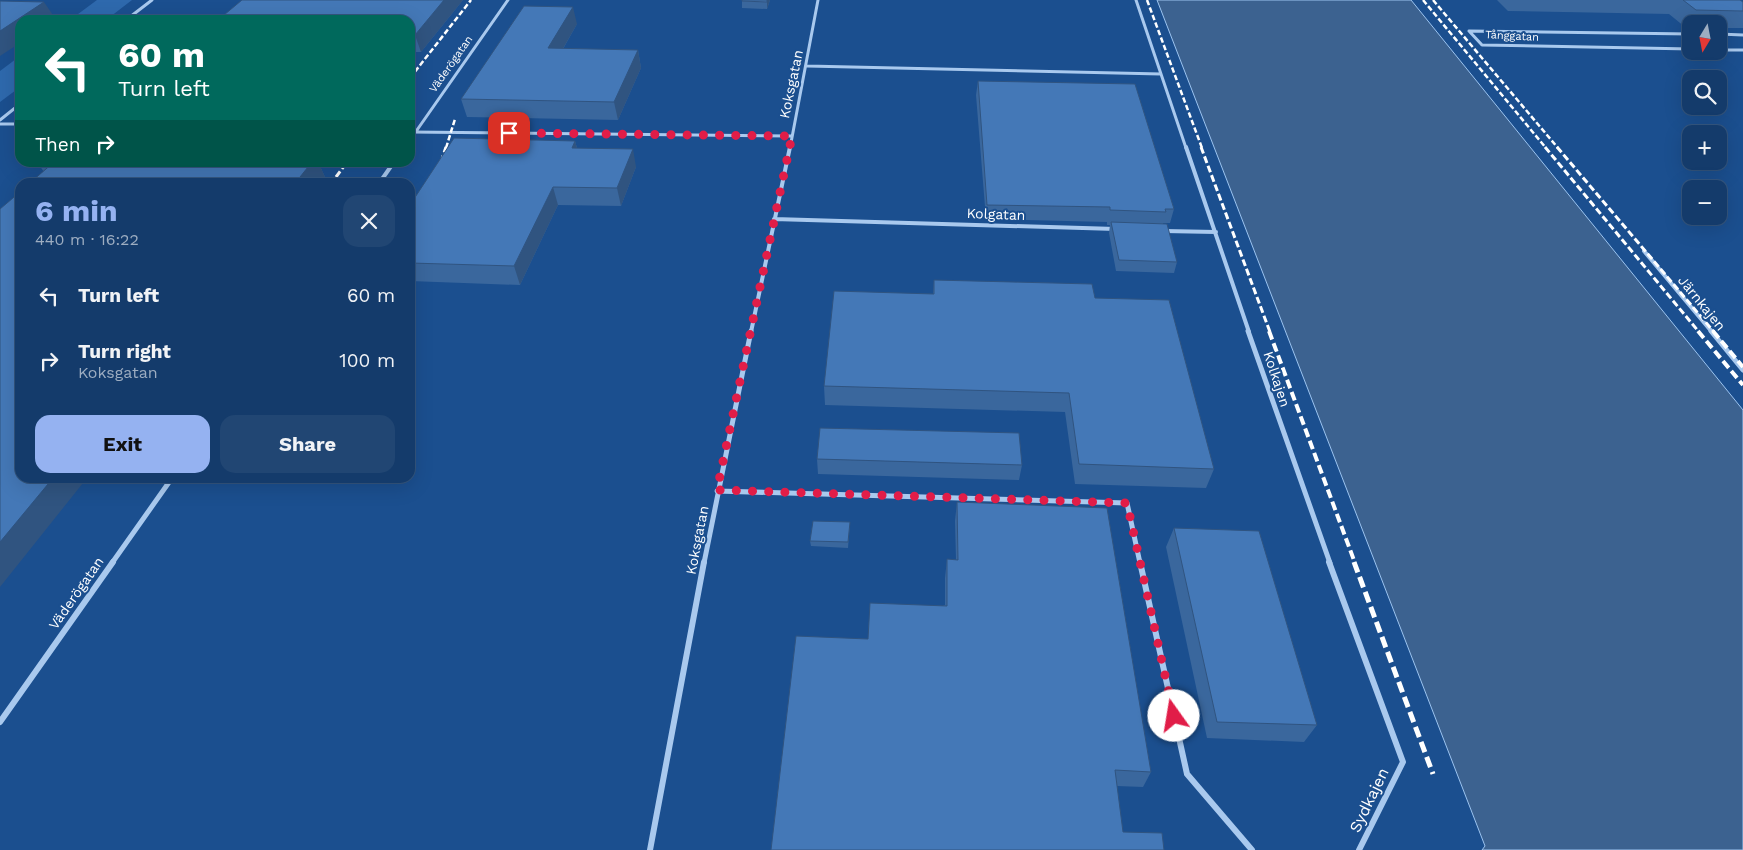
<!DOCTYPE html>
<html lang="en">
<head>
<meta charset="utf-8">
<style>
	body { margin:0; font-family:"Work Sans",sans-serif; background:#214673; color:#f1f3f6; height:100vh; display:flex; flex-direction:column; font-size:19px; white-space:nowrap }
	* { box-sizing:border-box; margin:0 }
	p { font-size:16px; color:#9dadc1 }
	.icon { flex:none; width:28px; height:28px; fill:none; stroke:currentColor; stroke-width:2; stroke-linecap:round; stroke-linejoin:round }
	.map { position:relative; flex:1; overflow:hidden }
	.sheet { position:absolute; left:15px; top:178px; width:400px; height:305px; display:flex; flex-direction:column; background:#143b6b; border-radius:15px; box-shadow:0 5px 20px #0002,0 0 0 1px #33557e }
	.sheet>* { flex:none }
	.banner { position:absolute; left:15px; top:15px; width:400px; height:152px; border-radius:15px; box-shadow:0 5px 20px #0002,0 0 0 1px #33557e; background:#00695c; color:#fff; overflow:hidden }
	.needle { width:32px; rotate:190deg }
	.tools { position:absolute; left:1682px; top:15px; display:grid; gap:10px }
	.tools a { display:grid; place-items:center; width:45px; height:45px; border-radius:10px; background:#143b6b; box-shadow:0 5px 20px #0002,0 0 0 1px #33557e; font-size:25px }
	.pin { position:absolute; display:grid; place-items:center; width:42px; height:42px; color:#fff; margin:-21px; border-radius:10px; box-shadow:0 2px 8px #0006 }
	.me { position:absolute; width:55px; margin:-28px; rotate:347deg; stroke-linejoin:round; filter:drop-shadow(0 0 4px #0008) }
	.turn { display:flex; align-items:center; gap:18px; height:105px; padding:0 20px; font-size:22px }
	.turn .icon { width:65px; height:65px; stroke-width:2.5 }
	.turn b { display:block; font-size:35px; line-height:42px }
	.then { display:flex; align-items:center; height:48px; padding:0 20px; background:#0003; gap:10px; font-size:19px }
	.round { display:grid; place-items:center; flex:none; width:52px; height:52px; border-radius:15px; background:#214673 }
	.summary { display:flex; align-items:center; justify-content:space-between; height:85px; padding:0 20px }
	h1 { font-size:30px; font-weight:700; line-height:38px; color:#95b2f1 }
	.primary-button { display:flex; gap:10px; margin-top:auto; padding:10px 20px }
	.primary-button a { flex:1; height:58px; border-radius:15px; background:#95b2f1; color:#111; font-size:20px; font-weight:700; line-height:58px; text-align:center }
	.primary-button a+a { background:#214673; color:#f1f3f6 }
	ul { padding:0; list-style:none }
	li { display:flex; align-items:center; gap:15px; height:65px; padding:0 20px }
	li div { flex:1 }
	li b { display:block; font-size:19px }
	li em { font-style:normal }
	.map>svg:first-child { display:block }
	.green { fill:#2e69ad }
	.water { fill:#3c6290; stroke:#9cc4f0 }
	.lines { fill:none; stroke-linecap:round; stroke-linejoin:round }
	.street-far3 { stroke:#a9c9ee; stroke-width:3 }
	.street-far2 { stroke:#a9c9ee; stroke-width:4 }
	.street-far1 { stroke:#a9c9ee; stroke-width:5 }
	.street { stroke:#a9c9ee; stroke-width:6 }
	.rail-far3 { stroke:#fff; stroke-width:2.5; stroke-dasharray:5.5 2.5; stroke-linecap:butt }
	.rail-far2 { stroke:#fff; stroke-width:3; stroke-dasharray:7 3; stroke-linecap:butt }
	.rail-far1 { stroke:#fff; stroke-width:4; stroke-dasharray:9 4; stroke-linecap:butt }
	.rail { stroke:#fff; stroke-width:5; stroke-dasharray:11 5; stroke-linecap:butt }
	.wall { fill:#3a679d }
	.shaded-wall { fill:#305480 }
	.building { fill:#4478b7; stroke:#305480 }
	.route { stroke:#e11d48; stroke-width:9; stroke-dasharray:0 16.2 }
	.labels { text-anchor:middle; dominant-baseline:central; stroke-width:4; stroke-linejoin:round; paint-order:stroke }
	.far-street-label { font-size:11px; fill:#fff; stroke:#1b4f8f }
	.street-label { font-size:14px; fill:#fff; stroke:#1b4f8f }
	.near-street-label { font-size:16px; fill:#fff; stroke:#1b4f8f }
</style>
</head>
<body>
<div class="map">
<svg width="1743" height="850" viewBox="0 0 1743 850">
	<rect width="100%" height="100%" fill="#1b4f8f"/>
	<path class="green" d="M 97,0 L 132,0 L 106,20 L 70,20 Z
		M 20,56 L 20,87 L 0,102 L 0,71 Z"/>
	<path class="water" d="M 1157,0 L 1411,0 L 1743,410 L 1743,850 L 1482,850 L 1485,846 Z"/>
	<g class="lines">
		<path class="street-far3" d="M 1136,0 L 1186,148
			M 126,20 L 152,0
			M 1469,31 L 1482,45 L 1691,49
			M 1469,31 L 1691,34
			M 1719,34 L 1743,35
			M 1719,50 L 1743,50
			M 807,66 L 1161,74
			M 0,120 L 20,104
			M 0,124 L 20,124
			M 410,132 L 791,136
			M 410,140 L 508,0
			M 790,148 L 818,0"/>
		<path class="street-far2" d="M 1186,147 L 1249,332
			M 380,182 L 394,162
			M 774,219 L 1116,229
			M 1164,231 L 1216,232
			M 1644,251 L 1712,332
			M 751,332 L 790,147"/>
		<path class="street-far1" d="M 1248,331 L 1330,563
			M 1711,331 L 1743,370
			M 717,491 L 1127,503 L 1140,563
			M 112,563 L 172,478
			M 704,563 L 751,331"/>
		<path class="street" d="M 1140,562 L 1187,774 L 1252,850
			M 1329,562 L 1403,762 L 1359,850
			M 0,722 L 113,562
			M 650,850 L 704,562"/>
		<path class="rail-far3" d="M 1147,0 L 1202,148
			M 1423,0 L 1546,148
			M 1433,0 L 1558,148
			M 410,78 L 471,0
			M 446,148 L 455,119"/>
		<path class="rail-far2" d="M 1201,147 L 1270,332
			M 1545,147 L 1699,332
			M 1557,147 L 1714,332
			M 441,162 L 446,147
			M 336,177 L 347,162"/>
		<path class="rail-far1" d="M 1269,331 L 1355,563
			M 1698,331 L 1743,385
			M 1713,331 L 1743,367"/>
		<path class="rail" d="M 1354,562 L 1433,774"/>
	</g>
	<path class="wall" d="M 242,0 L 463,0 L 421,52 L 414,52 L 410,56 L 410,20 Z
		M 742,0 L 770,0 L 767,9 L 742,8 Z
		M 1497,0 L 1740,0 L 1743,2 L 1743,28 L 1719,28 L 1719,24 L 1691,24 L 1691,27 L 1685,27 L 1669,14 L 1508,11 Z
		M 577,24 L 563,49 L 638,50 L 641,68 L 618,120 L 467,117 L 461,99 Z
		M 978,81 L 1174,209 L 1170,223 L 1163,223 L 1163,224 L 1177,262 L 1174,273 L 1116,271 L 1109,233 L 1110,225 L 1107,225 L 1107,222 L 986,219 L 976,95 Z
		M 575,141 L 577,148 L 636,167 L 621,206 L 558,205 L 520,285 L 410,281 L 410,205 Z
		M 37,162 L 318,162 L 325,177 L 320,182 L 31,182 L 44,172 Z
		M 934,280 L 1214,469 L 1206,488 L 1075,484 L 1065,412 L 825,405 L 824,386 L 933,294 Z
		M 817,459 L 1022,465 L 1019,480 L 818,474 Z
		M 957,502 L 1151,772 L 1143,787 L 1117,786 L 771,850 L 868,639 L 945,605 L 945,578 L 947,559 L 956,560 L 955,521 Z
		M 850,522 L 848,548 L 811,546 L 810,541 Z
		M 1174,528 L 1317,725 L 1304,742 L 1207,738 L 1166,547 Z"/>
	<path class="shaded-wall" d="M 444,0 L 463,0 L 421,52 L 415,35 Z
		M 767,0 L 770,0 L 767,9 Z
		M 44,2 L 55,18 L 53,20 L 20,20 L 20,43 L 0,56 L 0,31 Z
		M 573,7 L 577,24 L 553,66 L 548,48 Z
		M 410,42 L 414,52 L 410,56 Z
		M 638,50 L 641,68 L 618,120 L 614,102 Z
		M 575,141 L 580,159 L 572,148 Z
		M 633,149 L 636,167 L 621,206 L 617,188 Z
		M 312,162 L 318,162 L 325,177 L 320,182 L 296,182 Z
		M 553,187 L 558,205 L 520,285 L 514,266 Z
		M 53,478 L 87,478 L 0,587 L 0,542 Z"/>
	<path class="building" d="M 242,0 L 444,0 L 415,35 L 410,35 L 410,20 L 218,20 Z
		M 742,0 L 767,0 L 767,2 L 742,1 Z
		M 1683,0 L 1740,0 L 1743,2 L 1743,11 L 1696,10 Z
		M 0,1 L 44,2 L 0,31 Z
		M 524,6 L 573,7 L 548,48 L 638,50 L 614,102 L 461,99 Z
		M 978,81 L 1135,84 L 1174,209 L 1165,209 L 1166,212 L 1110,210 L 1110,207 L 987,205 Z
		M 454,138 L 575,141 L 572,148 L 633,149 L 617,188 L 553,187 L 514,266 L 410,263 L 410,205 Z
		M 54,162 L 312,162 L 296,182 L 31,182 Z
		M 20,192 L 20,478 L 53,478 L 0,542 L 0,209 Z
		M 1111,222 L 1167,224 L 1177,262 L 1119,260 Z
		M 934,280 L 1092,284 L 1095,298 L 1169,300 L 1214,469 L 1079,464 L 1069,393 L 824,386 L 834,291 L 934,294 Z
		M 820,428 L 1019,433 L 1022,465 L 817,459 Z
		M 957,502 L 1107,508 L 1151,772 L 1115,770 L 1123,832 L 1162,833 L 1164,850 L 771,850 L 796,636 L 868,639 L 870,603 L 947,606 L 947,559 L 958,560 Z
		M 813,521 L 850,522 L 848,542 L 810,541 Z
		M 1174,528 L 1259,531 L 1317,725 L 1217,722 Z"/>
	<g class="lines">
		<path class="route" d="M 509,133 L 792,136 L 717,490 L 1127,503 L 1174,716"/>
	</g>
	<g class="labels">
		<g class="far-street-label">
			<text transform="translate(1512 36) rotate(3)">Tånggatan</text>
			<text transform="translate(451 64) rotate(-55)">Väderögatan</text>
		</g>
		<g class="street-label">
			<text transform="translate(791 84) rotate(-78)">Koksgatan</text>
			<text transform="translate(996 214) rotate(2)">Kolgatan</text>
			<text transform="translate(1702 303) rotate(51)">Järnkajen</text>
			<text transform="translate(1277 379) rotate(72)">Kolkajen</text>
			<text transform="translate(697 540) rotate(-79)">Koksgatan</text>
			<text transform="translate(76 593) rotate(-55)">Väderögatan</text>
		</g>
		<g class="near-street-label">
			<text transform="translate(1369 800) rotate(-64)">Sydkajen</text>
		</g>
	</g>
</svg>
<div class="tools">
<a><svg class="needle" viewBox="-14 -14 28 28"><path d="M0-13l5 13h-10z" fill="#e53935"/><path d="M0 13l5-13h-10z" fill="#9dadc1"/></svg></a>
<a><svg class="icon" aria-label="search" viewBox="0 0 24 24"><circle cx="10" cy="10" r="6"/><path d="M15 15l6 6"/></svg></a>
<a>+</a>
<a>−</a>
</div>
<div class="pin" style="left:509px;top:133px;background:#d93025"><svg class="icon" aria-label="arrive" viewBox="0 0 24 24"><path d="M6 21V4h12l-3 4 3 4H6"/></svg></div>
<svg class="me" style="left:1174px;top:716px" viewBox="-20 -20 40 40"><circle r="19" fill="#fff"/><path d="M0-13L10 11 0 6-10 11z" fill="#e11d48"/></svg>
<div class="banner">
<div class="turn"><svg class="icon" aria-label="left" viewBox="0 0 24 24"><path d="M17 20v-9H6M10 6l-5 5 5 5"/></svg><div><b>60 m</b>Turn left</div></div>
<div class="then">Then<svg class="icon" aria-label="right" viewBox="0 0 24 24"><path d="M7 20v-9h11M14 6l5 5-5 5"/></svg></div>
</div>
<section class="sheet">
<div class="summary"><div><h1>6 min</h1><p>440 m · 16:22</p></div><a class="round"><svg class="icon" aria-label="close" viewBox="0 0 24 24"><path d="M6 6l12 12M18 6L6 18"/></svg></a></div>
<ul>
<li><svg class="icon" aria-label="left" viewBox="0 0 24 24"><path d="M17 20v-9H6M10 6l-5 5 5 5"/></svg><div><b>Turn left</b></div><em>60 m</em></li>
<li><svg class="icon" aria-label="right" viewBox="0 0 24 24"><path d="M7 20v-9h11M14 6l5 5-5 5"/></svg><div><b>Turn right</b><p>Koksgatan</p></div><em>100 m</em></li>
</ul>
<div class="primary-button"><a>Exit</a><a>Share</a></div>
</section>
</div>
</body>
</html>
